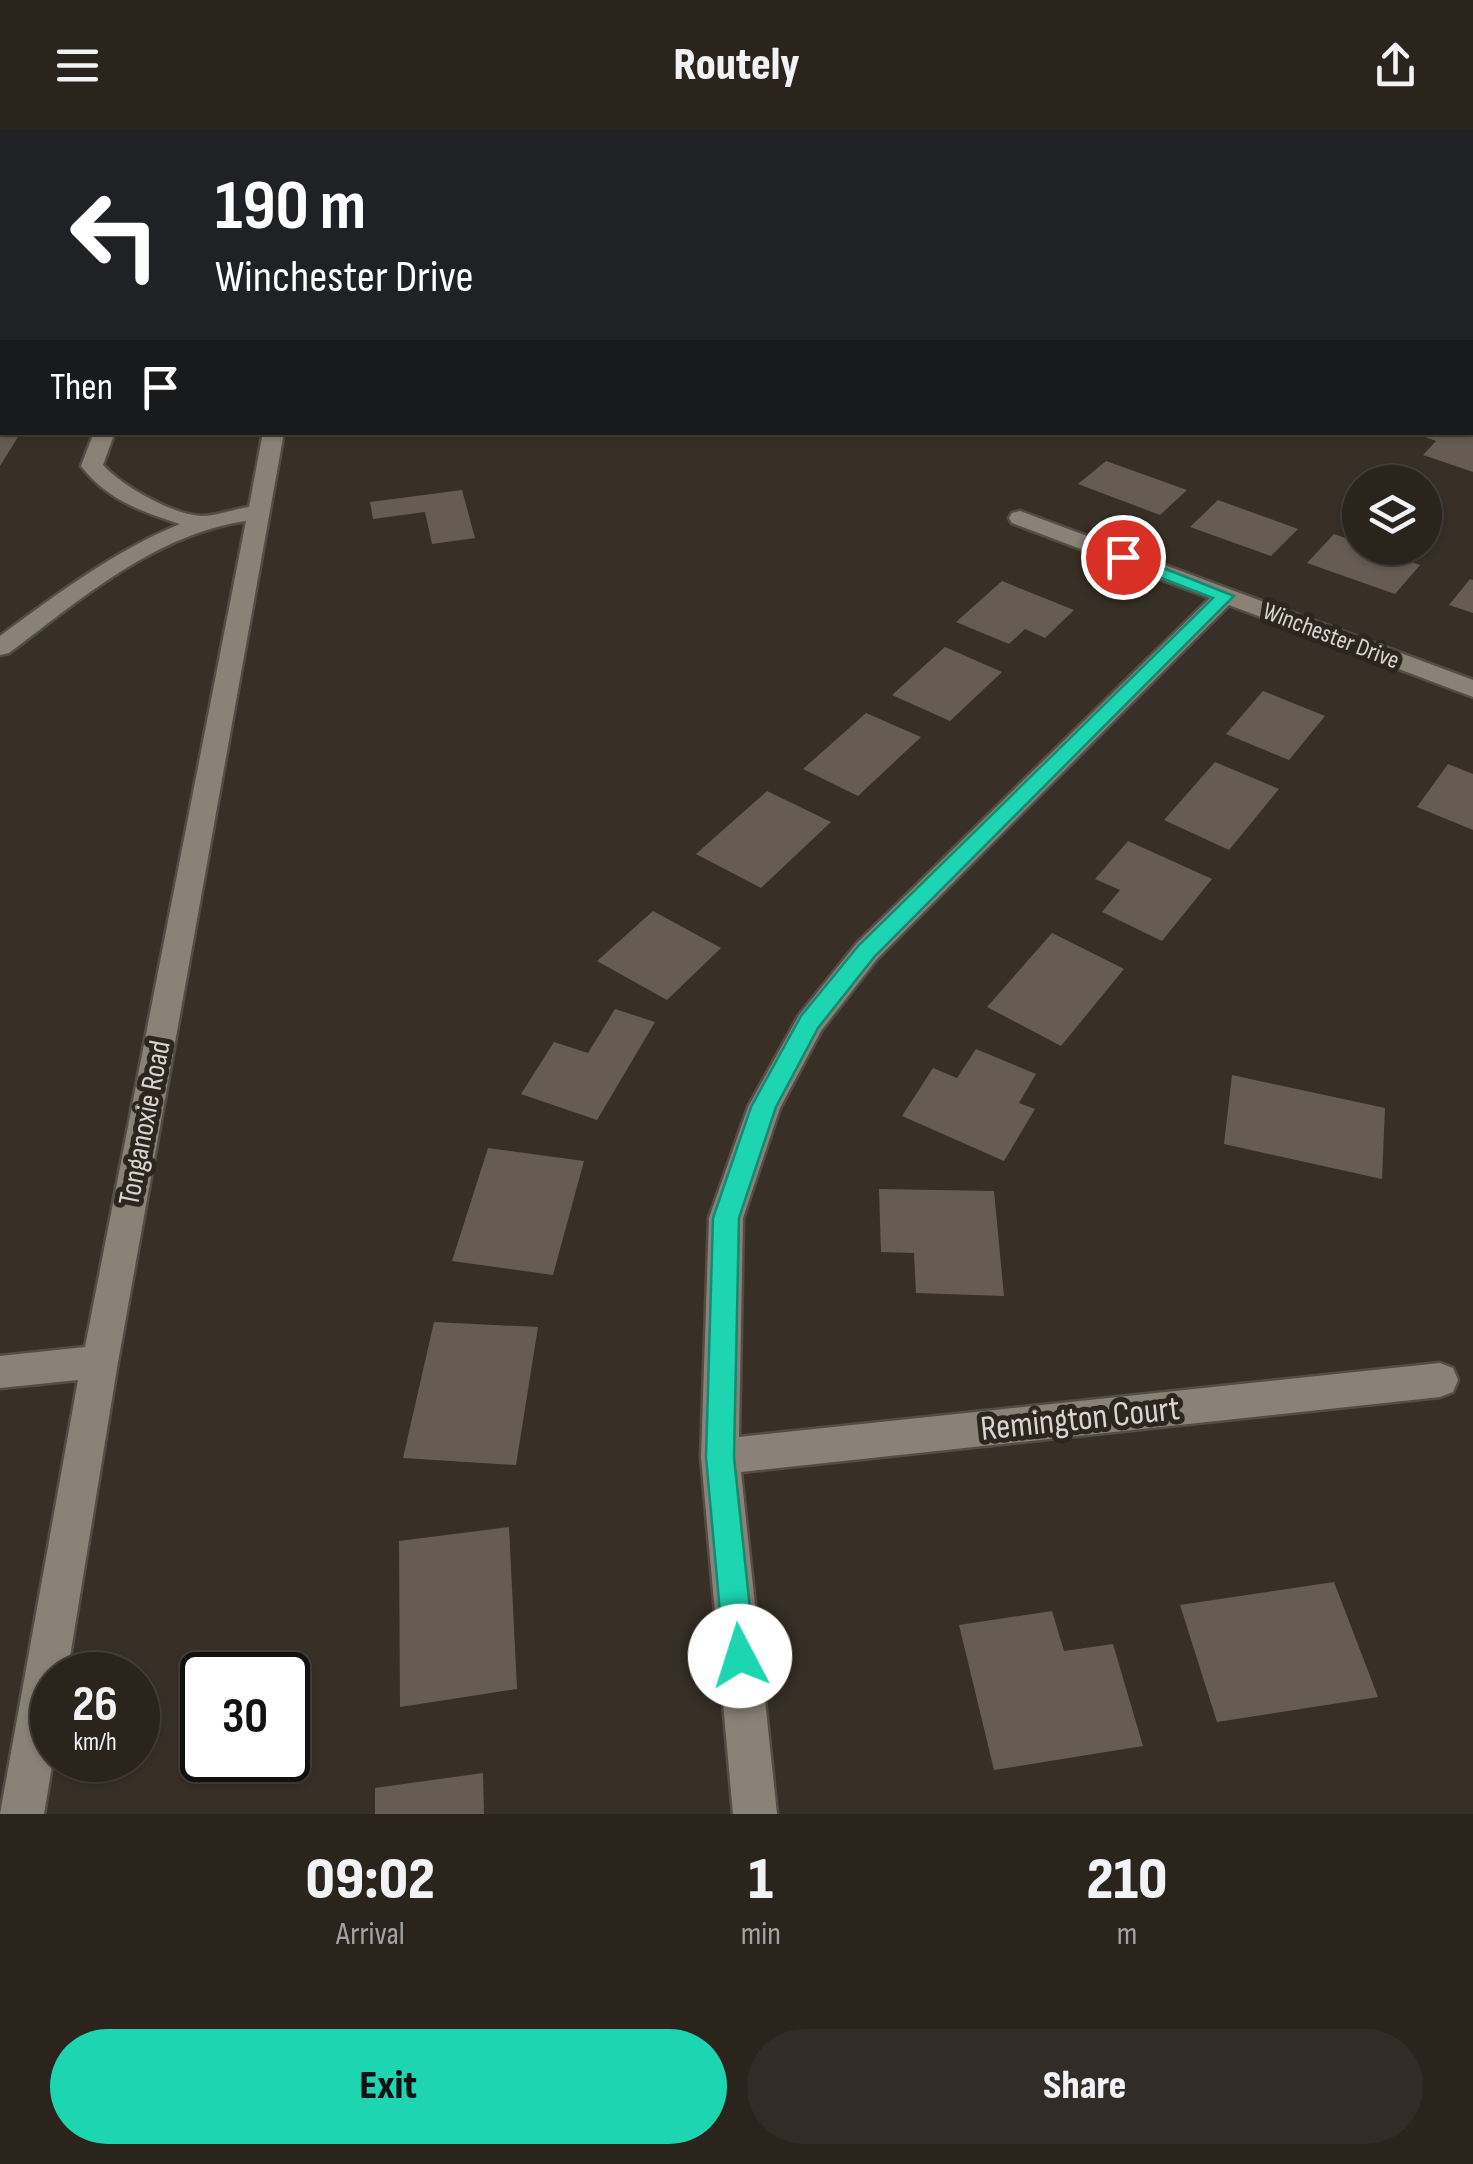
<!DOCTYPE html>
<html lang="en">
<head>
<meta charset="utf-8">
<style>
	body { margin:0; font-family:"Sofia Sans Condensed",sans-serif; background:#322c26; color:#f1f3f6; height:100vh; display:flex; flex-direction:column; font-size:38px; white-space:nowrap }
	* { box-sizing:border-box; margin:0 }
	p { font-size:32px; color:#a5a4a4 }
	.icon { flex:none; width:55px; height:55px; fill:none; stroke:currentColor; stroke-width:2; stroke-linecap:round; stroke-linejoin:round }
	.map { position:relative; height:1684px; overflow:hidden }
	.sheet { display:flex; flex-direction:column; background:#2a241d; flex:1 }
	.sheet>* { flex:none }
	.hud { position:absolute; left:0px; top:0px; width:1475px; height:305px; box-shadow:0 2px 8px #0004,0 0 0 2px #46413b; background:#202124; color:#fff; overflow:hidden }
	.buttons { position:absolute; left:1342px; top:335px; display:grid; gap:20px }
	.buttons a { display:grid; place-items:center; width:100px; height:100px; border-radius:50%; background:#2a241d; box-shadow:0 2px 8px #0004,0 0 0 2px #46413b; font-size:50px }
	.speed { position:absolute; left:30px; top:1522px; display:flex; gap:20px; font-size:50px; font-weight:700; text-align:center }
	.speed>* { display:grid; place-content:center; width:130px; height:130px; border-radius:50%; background:#2a241d; box-shadow:0 2px 8px #0004,0 0 0 2px #46413b; line-height:1 }
	.speed small { font-size:25px; font-weight:400 }
	.speed .limit { border:5px solid #111; border-radius:15px; background:#fff; color:#111 }
	.pin { position:absolute; display:grid; place-items:center; width:85px; height:85px; color:#fff; margin:-42px; border:5px solid #fff; border-radius:50%; box-shadow:0 2px 10px #0007 }
	.me { position:absolute; width:110px; margin:-55px; rotate:355deg; stroke-linejoin:round; filter:drop-shadow(0 0 8px #0008) }
	.turn { display:flex; align-items:center; gap:35px; height:210px; padding:0 50px; font-size:45px }
	.turn .icon { width:130px; height:130px; stroke-width:2.5 }
	.turn b { display:block; font-size:70px; line-height:85px }
	.then { display:flex; align-items:center; height:95px; padding:0 50px; background:#0003; gap:20px; font-size:38px }
	.eta { display:flex; justify-content:space-evenly; align-items:center; height:170px; text-align:center }
	.eta b { font-size:60px; font-weight:800; line-height:70px }
	.primary-button { display:flex; gap:20px; margin-top:auto; padding:20px 50px }
	.primary-button a { flex:1; height:115px; border-radius:60px; background:#1dd5b1; color:#111; font-size:40px; font-weight:800; line-height:115px; text-align:center }
	.primary-button a+a { background:#322c26; color:#f1f3f6 }
	header { display:flex; justify-content:space-between; align-items:center; height:130px; padding:0 50px; background:#2a241d; font-size:45px; font-weight:800 }
	.map>svg:first-child { display:block }
	.building { fill:#665c53 }
	.lines { fill:none; stroke-linecap:round; stroke-linejoin:round }
	.minor-casing { stroke:#544d45; stroke-width:5 }
	.minor { fill:#8b8277; fill-rule:evenodd }
	.route { fill:#1dd5b1; stroke:#138a73; stroke-width:2.5 }
	.labels { text-anchor:middle; dominant-baseline:central; stroke-width:10; stroke-linejoin:round; paint-order:stroke }
	.far-street-label { font-size:25px; fill:#dad5cf; stroke:#2e261e }
	.street-label { font-size:30px; fill:#dad5cf; stroke:#2e261e }
	.near-street-label { font-size:35px; fill:#dad5cf; stroke:#2e261e }
</style>
</head>
<body>
<header><svg class="icon" aria-label="menu" viewBox="0 0 24 24"><path d="M4 6h16M4 12h16M4 18h16"/></svg>Routely<svg class="icon" aria-label="share" viewBox="0 0 24 24"><path d="M12 15V3M7 8l5-5 5 5M5 13v7h14v-7"/></svg></header>
<div class="map">
<svg width="1473" height="1684" viewBox="0 0 1473 1684">
	<rect width="100%" height="100%" fill="#383027"/>
	<path class="building" d="M 0,302 L 21,302 L 0,336 Z
		M 1411,302 L 1473,304 L 1473,342 L 1423,325 L 1436,311 Z
		M 1106,331 L 1187,360 L 1160,385 L 1078,354 Z
		M 462,360 L 475,408 L 432,414 L 425,382 L 373,389 L 370,372 Z
		M 1218,370 L 1298,399 L 1271,426 L 1190,397 Z
		M 1334,404 L 1360,413 L 1360,418 L 1372,418 L 1420,435 L 1395,464 L 1307,433 Z
		M 1470,449 L 1473,450 L 1473,483 L 1449,475 Z
		M 1002,451 L 1074,480 L 1045,508 L 1025,499 L 1009,514 L 956,492 Z
		M 945,517 L 1002,542 L 950,591 L 892,565 Z
		M 1263,561 L 1325,586 L 1289,630 L 1226,604 Z
		M 866,583 L 921,607 L 858,666 L 803,639 Z
		M 1215,632 L 1279,659 L 1229,720 L 1164,690 Z
		M 1448,634 L 1473,644 L 1473,700 L 1417,677 Z
		M 767,661 L 831,692 L 761,758 L 696,724 Z
		M 1128,711 L 1212,749 L 1162,811 L 1102,782 L 1120,760 L 1095,749 Z
		M 653,781 L 721,818 L 667,870 L 597,831 Z
		M 1052,803 L 1124,839 L 1061,916 L 987,877 Z
		M 615,879 L 655,892 L 597,990 L 521,964 L 554,912 L 588,923 Z
		M 976,919 L 1036,944 L 1019,973 L 1035,979 L 1004,1031 L 902,986 L 933,938 L 957,948 Z
		M 1232,945 L 1385,978 L 1382,1049 L 1224,1014 Z
		M 488,1018 L 584,1031 L 553,1145 L 452,1131 Z
		M 879,1059 L 994,1061 L 1004,1166 L 916,1163 L 914,1123 L 881,1122 Z
		M 434,1192 L 538,1197 L 516,1335 L 403,1328 Z
		M 509,1397 L 517,1559 L 400,1577 L 399,1411 Z
		M 1334,1452 L 1378,1567 L 1217,1592 L 1180,1475 Z
		M 1052,1481 L 1064,1521 L 1113,1514 L 1143,1616 L 994,1640 L 959,1495 Z
		M 483,1643 L 484,1684 L 375,1684 L 375,1658 Z"/>
	<g class="lines">
		<defs>
			<path id="minor" d="M 321,0 L 337,0 L 337,2 L 321,2 Z
				M 1275,0 L 1304,0 L 1305,2 L 1277,2 Z
				M 1472,244 L 1473,244 L 1473,256 L 1472,256 Z
				M 94,302 L 115,302 L 103,335 C 122,356 173,385 202,386 C 216,386 234,379 249,377 L 263,302 L 284,302 L 118,1232 L 67,1545 L 52,1545 L 53,1630 L 44,1684 L 0,1684 L 78,1250 L 0,1258 L 0,1226 L 85,1217 L 246,391 C 155,404 80,470 9,523 L 0,525 L 0,506 C 57,464 114,421 180,394 C 142,382 106,369 81,336 Z
				M 1020,381 L 1473,550 L 1473,567 L 1229,475 L 877,829 L 821,901 L 780,978 L 743,1088 L 739,1307 L 1440,1233 L 1453,1238 L 1458,1250 L 1453,1262 L 1440,1267 L 741,1342 L 777,1684 L 733,1684 L 701,1327 L 709,1088 L 748,977 L 799,885 L 857,813 L 1210,468 L 1012,393 L 1009,388 L 1012,383 Z"/>
		</defs>
		<use href="#minor" class="minor-casing"/>
		<use href="#minor" class="minor"/>
	</g>
	<path class="route" d="M 1123,422 L 1234,466 L 875,826 L 818,898 L 776,977 L 739,1088 L 734,1327 L 755,1526 L 751,1537 L 740,1541 L 728,1537 L 724,1526 L 706,1327 L 713,1088 L 751,977 L 801,886 L 859,815 L 1213,468 L 1117,431 L 1117,424 Z"/>
	<g class="labels">
		<g class="far-street-label">
			<text transform="translate(1331 506) rotate(21)">Winchester Drive</text>
		</g>
		<g class="street-label">
			<text transform="translate(145 993) rotate(-79)">Tonganoxie Road</text>
		</g>
		<g class="near-street-label">
			<text transform="translate(1080 1289) rotate(-6)">Remington Court</text>
		</g>
	</g>
</svg>
<div class="buttons">
<a><svg class="icon" aria-label="layers" viewBox="0 0 24 24"><path d="M12 4l9 5-9 5-9-5zM3 14l9 5 9-5"/></svg></a>
</div>
<div class="speed"><div>26<small>km/h</small></div><div class="limit">30</div></div>
<div class="pin" style="left:1123px;top:427px;background:#d93025"><svg class="icon" aria-label="arrive" viewBox="0 0 24 24"><path d="M6 21V4h12l-3 4 3 4H6"/></svg></div>
<svg class="me" style="left:740px;top:1526px" viewBox="-20 -20 40 40"><circle r="19" fill="#fff"/><path d="M0-13L10 11 0 6-10 11z" fill="#1dd5b1"/></svg>
<div class="hud">
<div class="turn"><svg class="icon" aria-label="left" viewBox="0 0 24 24"><path d="M17 20v-9H6M10 6l-5 5 5 5"/></svg><div><b>190 m</b>Winchester Drive</div></div>
<div class="then">Then<svg class="icon" aria-label="arrive" viewBox="0 0 24 24"><path d="M6 21V4h12l-3 4 3 4H6"/></svg></div>
</div>
</div>
<section class="sheet">
<div class="eta">
<div><b>09:02</b><p>Arrival</p></div>
<div><b>1</b><p>min</p></div>
<div><b>210</b><p>m</p></div>
</div>
<div class="primary-button"><a>Exit</a><a>Share</a></div>
</section>
</body>
</html>
